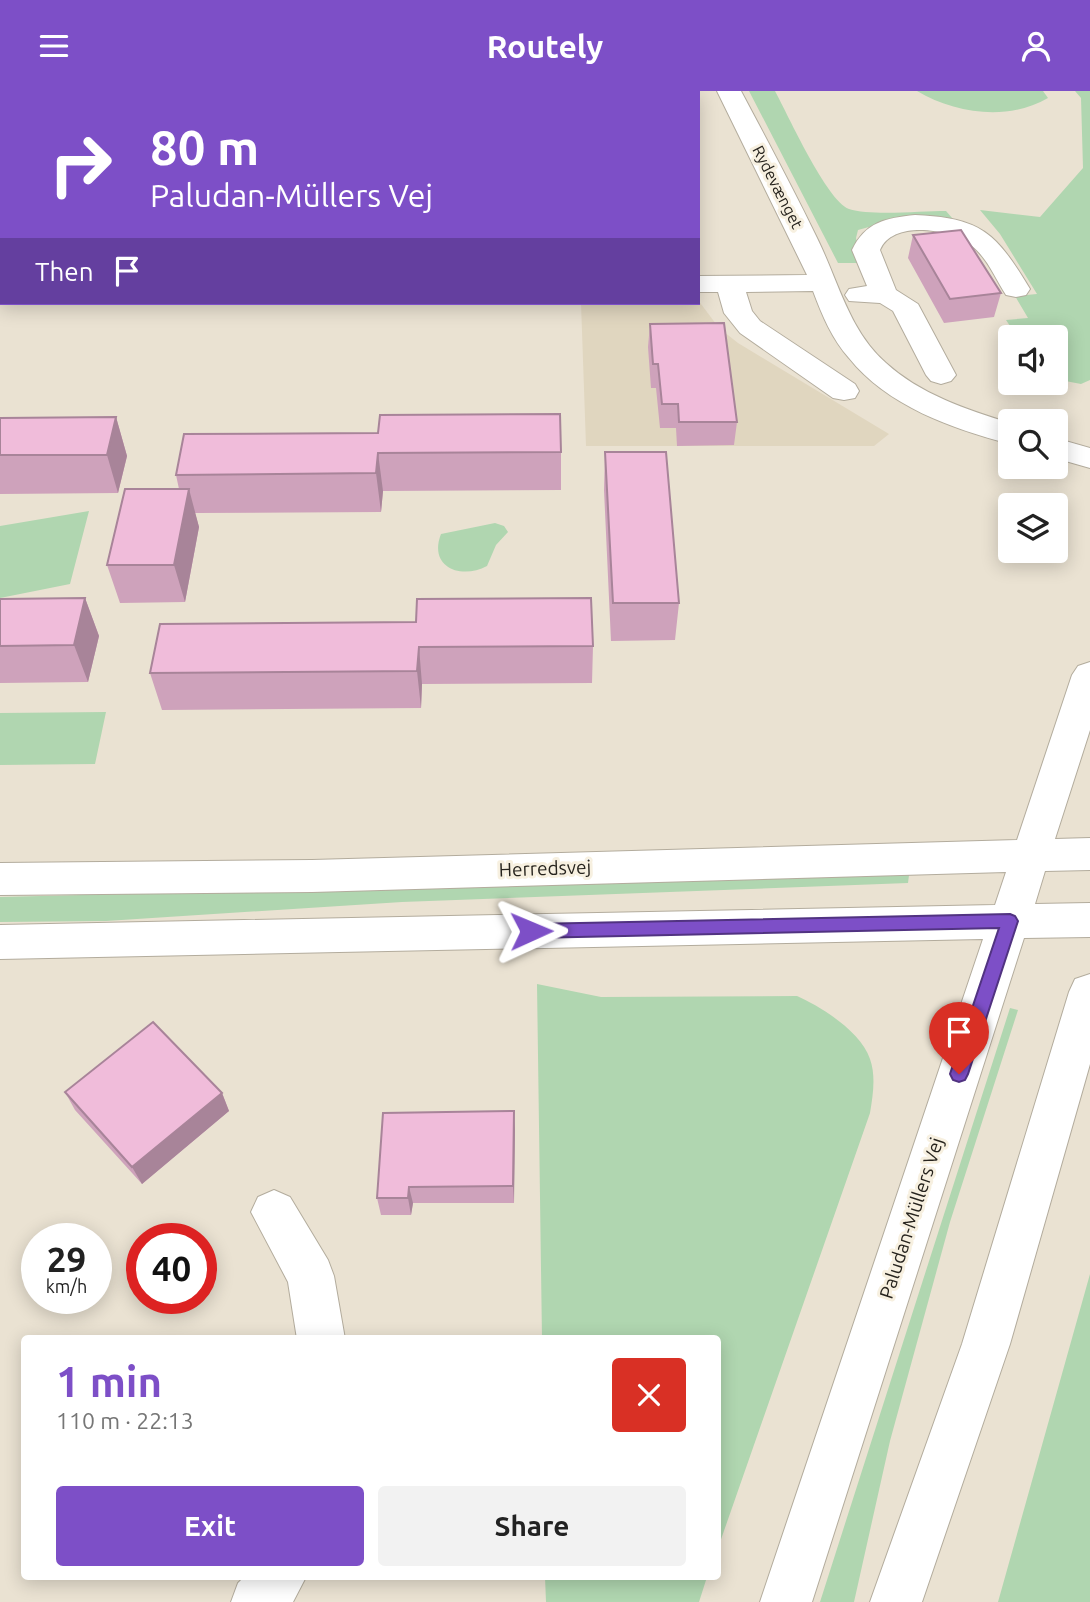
<!DOCTYPE html>
<html lang="en">
<head>
<meta charset="utf-8">
<style>
	body { margin:0; font-family:Ubuntu,sans-serif; background:#f2f2f2; color:#222; height:100vh; display:flex; flex-direction:column; font-size:26px; white-space:nowrap }
	* { box-sizing:border-box; margin:0 }
	p { font-size:23px; color:#767676 }
	.icon { flex:none; width:38px; height:38px; fill:none; stroke:currentColor; stroke-width:2; stroke-linecap:round; stroke-linejoin:round }
	.map { position:relative; flex:1; overflow:hidden }
	.details { position:absolute; left:21px; top:1244px; width:700px; height:245px; display:flex; flex-direction:column; background:#fff; border-radius:7px; box-shadow:0 4px 18px #0003 }
	.details>* { flex:none }
	.guide { position:absolute; left:0px; top:0px; width:700px; height:214px; box-shadow:0 4px 18px #0003; background:#7d4fc7; color:#fff; overflow:hidden }
	.controls { position:absolute; left:998px; top:234px; display:grid; gap:14px }
	.controls a { display:grid; place-items:center; width:70px; height:70px; border-radius:7px; background:#fff; box-shadow:0 4px 18px #0003; font-size:35px }
	.speed { position:absolute; left:21px; top:1132px; display:flex; gap:14px; font-size:35px; font-weight:700; text-align:center }
	.speed>* { display:grid; place-content:center; width:91px; height:91px; border-radius:50%; background:#fff; box-shadow:0 4px 18px #0003; line-height:1 }
	.speed small { font-size:18px; font-weight:400 }
	.speed .limit { border:10px solid #d22; background:#fff; color:#111 }
	.pin { position:absolute; display:grid; place-items:center; width:60px; height:60px; color:#fff; margin:-72px -30px; border-radius:50% 50% 50% 0; rotate:-45deg; box-shadow:0 0 7px #0007 }
	.pin .icon { rotate:45deg }
	.me { position:absolute; width:77px; margin:-38px; rotate:89deg; stroke-linejoin:round; filter:drop-shadow(0 0 5px #0008) }
	.turn { display:flex; align-items:center; gap:24px; height:147px; padding:0 35px; font-size:32px }
	.turn .icon { width:91px; height:91px; stroke-width:2.5 }
	.turn b { display:block; font-size:49px; line-height:60px }
	.then { display:flex; align-items:center; height:66px; padding:0 35px; background:#0003; gap:14px; font-size:26px }
	.round { display:grid; place-items:center; flex:none; width:74px; height:74px; border-radius:7px; background:#f2f2f2 }
	.headline { display:flex; align-items:center; justify-content:space-between; height:119px; padding:0 35px }
	h1 { font-size:42px; font-weight:600; line-height:52px; color:#7d4fc7 }
	.button { display:flex; gap:14px; margin-top:auto; padding:14px 35px }
	.button a { flex:1; height:80px; border-radius:7px; background:#7d4fc7; color:#fff; font-size:28px; font-weight:600; line-height:80px; text-align:center }
	.button a+a { background:#f2f2f2; color:#222 }
	header { display:flex; justify-content:space-between; align-items:center; height:91px; padding:0 35px; background:#7d4fc7; color:#fff; font-size:32px; font-weight:600 }
	.map>svg:first-child { display:block }
	.built { fill:#e0d6bf }
	.green { fill:#b0d6b0 }
	.lines { fill:none; stroke-linecap:round; stroke-linejoin:round }
	.minor-casing { stroke:#b3ac9d; stroke-width:2 }
	.minor { fill:#fff; fill-rule:evenodd }
	.wall { fill:#cea2bb }
	.shaded-wall { fill:#a88499 }
	.building { fill:#f0bcda; stroke:#a88499; stroke-width:2 }
	.route { fill:#7d4fc7; stroke:#513381; stroke-width:2 }
	.labels { text-anchor:middle; dominant-baseline:central; stroke-width:6; stroke-linejoin:round; paint-order:stroke }
	.far-street-label { font-size:16px; fill:#27241e; stroke:#f7f0e0 }
	.street-label { font-size:19px; fill:#27241e; stroke:#f7f0e0 }
</style>
</head>
<body>
<header><svg class="icon" aria-label="menu" viewBox="0 0 24 24"><path d="M4 6h16M4 12h16M4 18h16"/></svg>Routely<svg class="icon" aria-label="person" viewBox="0 0 24 24"><circle cx="12" cy="8" r="4"/><path d="M4 21q1-7 8-7t8 7"/></svg></header>
<div class="map">
<svg width="1090" height="1511" viewBox="0 0 1090 1511">
	<rect width="100%" height="100%" fill="#eae2d2"/>
	<path class="built" d="M 698,209 L 719,237 L 738,252 L 889,343 L 874,355 L 586,355 L 581,212 L 698,212 Z"/>
	<path class="green" d="M 749,0 L 775,0 C 788,24 827,110 849,118 C 870,125 921,120 946,120 L 953,128 L 894,129 L 858,139 L 856,147 L 861,172 L 838,172 Z
		M 917,0 L 1043,0 L 1048,7 C 1009,30 956,23 917,0 Z
		M 1075,0 L 1090,0 L 1090,289 L 1081,293 L 1055,288 L 1055,247 C 1035,247 1017,248 1006,229 L 1028,227 L 1015,205 L 1037,203 L 1000,143 L 980,119 L 1040,126 L 1083,77 L 1081,7 Z
		M 89,420 L 70,493 L 0,507 L 0,435 Z
		M 495,432 L 504,435 L 508,441 L 496,454 L 487,475 C 461,489 428,476 441,443 Z
		M 106,621 L 95,673 L 0,674 L 0,622 Z
		M 909,784 L 908,792 L 402,811 L 106,830 L 0,831 L 0,806 Z
		M 537,893 L 601,906 L 797,905 C 822,916 861,941 870,968 C 876,985 873,1004 870,1022 L 718,1457 L 718,1248 L 542,1248 Z
		M 1010,917 L 1018,919 L 950,1131 L 890,1350 L 854,1511 L 820,1511 Z
		M 1090,1183 L 1090,1511 L 998,1511 Z
		M 545,1486 L 707,1486 L 699,1511 L 546,1511 Z"/>
	<g class="lines">
		<defs>
			<path id="minor" d="M 717,0 L 741,0 C 767,49 793,97 817,147 C 838,189 849,240 886,272 C 920,303 967,319 1010,332 L 1010,353 C 953,338 887,315 849,267 C 832,248 822,224 813,200 L 746,201 L 752,220 L 760,230 L 855,293 L 859,300 L 855,307 L 844,309 L 833,307 L 740,242 L 724,222 L 718,201 L 698,201 L 698,185 L 807,184 Z
				M 915,124 C 982,127 996,142 1030,198 L 1026,204 L 1016,206 L 1006,204 C 995,187 988,168 972,155 C 951,137 892,129 880,159 L 896,199 L 918,213 L 956,284 L 951,290 L 941,293 L 931,290 L 926,284 L 893,220 L 880,212 L 849,210 L 845,204 L 849,198 L 867,195 L 852,159 C 865,131 886,127 915,124 Z
				M 0,188 L 2,188 L 2,204 L 0,204 Z
				M 1055,347 L 1090,357 L 1090,377 L 1055,367 Z
				M 1090,571 L 1090,639 L 1055,748 L 1090,747 L 1090,779 L 1045,780 L 1035,813 L 1090,812 L 1090,846 L 1024,847 L 812,1511 L 760,1511 L 983,848 L 0,868 L 0,834 L 995,814 L 1006,781 L 312,801 L 0,804 L 0,772 L 312,769 L 1017,749 L 1072,584 L 1078,575 Z
				M 1090,883 L 1090,973 L 1010,1253 L 922,1511 L 870,1511 L 962,1253 L 1069,901 L 1075,888 Z
				M 274,1099 L 290,1106 L 328,1169 L 334,1185 L 345,1248 L 297,1248 L 288,1191 L 251,1121 L 258,1106 Z
				M 244,1486 L 306,1486 L 293,1511 L 231,1511 L 238,1492 Z"/>
		</defs>
		<use href="#minor" class="minor-casing"/>
		<use href="#minor" class="minor"/>
	</g>
	<path class="wall" d="M 913,144 L 1001,202 L 994,226 L 944,232 L 908,167 Z
		M 650,233 L 737,331 L 734,354 L 677,355 L 676,337 L 660,337 L 656,297 L 651,297 L 648,256 Z
		M 116,326 L 127,365 L 118,402 L 0,403 L 0,327 Z
		M 184,343 L 561,361 L 561,399 L 383,400 L 381,421 L 195,422 L 199,436 L 185,511 L 120,512 L 107,474 L 179,398 L 176,384 Z
		M 605,361 L 679,512 L 675,549 L 611,550 L 604,399 Z
		M 85,507 L 99,545 L 88,591 L 0,592 L 0,508 Z
		M 160,533 L 593,555 L 592,592 L 422,593 L 421,617 L 162,619 L 150,582 Z
		M 65,1001 L 222,1002 L 229,1020 L 142,1093 L 75,1019 Z
		M 514,1020 L 514,1112 L 413,1112 L 411,1124 L 381,1124 L 377,1107 Z"/>
	<path class="shaded-wall" d="M 116,326 L 127,365 L 118,402 L 107,364 Z
		M 378,362 L 383,400 L 381,421 L 376,382 Z
		M 189,398 L 199,436 L 185,511 L 174,474 Z
		M 85,507 L 99,545 L 88,591 L 74,554 Z
		M 419,556 L 422,593 L 421,617 L 417,580 Z
		M 222,1002 L 229,1020 L 142,1093 L 132,1076 Z
		M 514,1020 L 515,1038 L 514,1112 L 513,1095 Z
		M 409,1096 L 413,1112 L 411,1124 L 408,1107 Z"/>
	<path class="building" d="M 961,139 L 1001,202 L 950,208 L 913,144 Z
		M 724,232 L 737,331 L 679,331 L 678,313 L 662,313 L 658,273 L 653,273 L 650,233 Z
		M 560,323 L 561,361 L 378,362 L 376,382 L 176,384 L 184,343 L 378,342 L 380,324 Z
		M 116,326 L 107,364 L 0,364 L 0,327 Z
		M 605,361 L 666,361 L 679,512 L 613,512 Z
		M 125,398 L 189,398 L 174,474 L 107,474 Z
		M 85,507 L 74,554 L 0,555 L 0,508 Z
		M 591,507 L 593,555 L 419,556 L 417,580 L 150,582 L 160,533 L 416,531 L 417,508 Z
		M 153,931 L 222,1002 L 132,1076 L 65,1001 Z
		M 514,1020 L 513,1095 L 409,1096 L 408,1107 L 377,1107 L 383,1022 Z"/>
	<path class="route" d="M 1010,823 L 1015,825 L 1018,830 L 968,983 L 965,989 L 959,991 L 953,989 L 950,983 L 999,837 L 531,847 L 525,845 L 523,840 L 525,835 L 531,833 Z"/>
	<g class="labels">
		<g class="far-street-label">
			<text transform="translate(778 96) rotate(63)">Rydevænget</text>
		</g>
		<g class="street-label">
			<text transform="translate(545 777) rotate(-2)">Herredsvej</text>
			<text transform="translate(911 1127) rotate(-72)">Paludan-Müllers Vej</text>
		</g>
	</g>
</svg>
<div class="controls">
<a><svg class="icon" aria-label="sound" viewBox="0 0 24 24"><path d="M4 9h4l5-4v14l-5-4H4zM17 9q2 3 0 6"/></svg></a>
<a><svg class="icon" aria-label="search" viewBox="0 0 24 24"><circle cx="10" cy="10" r="6"/><path d="M15 15l6 6"/></svg></a>
<a><svg class="icon" aria-label="layers" viewBox="0 0 24 24"><path d="M12 4l9 5-9 5-9-5zM3 14l9 5 9-5"/></svg></a>
</div>
<div class="speed"><div>29<small>km/h</small></div><div class="limit">40</div></div>
<div class="pin" style="left:959px;top:983px;background:#d93025"><svg class="icon" aria-label="arrive" viewBox="0 0 24 24"><path d="M6 21V4h12l-3 4 3 4H6"/></svg></div>
<svg class="me" style="left:531px;top:840px" viewBox="-20 -20 40 40"><path d="M0-17L14 15 0 8-14 15z" fill="#7d4fc7" stroke="#fff" stroke-width="4"/></svg>
<div class="guide">
<div class="turn"><svg class="icon" aria-label="right" viewBox="0 0 24 24"><path d="M7 20v-9h11M14 6l5 5-5 5"/></svg><div><b>80 m</b>Paludan-Müllers Vej</div></div>
<div class="then">Then<svg class="icon" aria-label="arrive" viewBox="0 0 24 24"><path d="M6 21V4h12l-3 4 3 4H6"/></svg></div>
</div>
<section class="details">
<div class="headline"><div><h1>1 min</h1><p>110 m · 22:13</p></div><a class="round" style="background:#d93025;color:#fff"><svg class="icon" aria-label="close" viewBox="0 0 24 24"><path d="M6 6l12 12M18 6L6 18"/></svg></a></div>
<div class="button"><a>Exit</a><a>Share</a></div>
</section>
</div>
</body>
</html>
